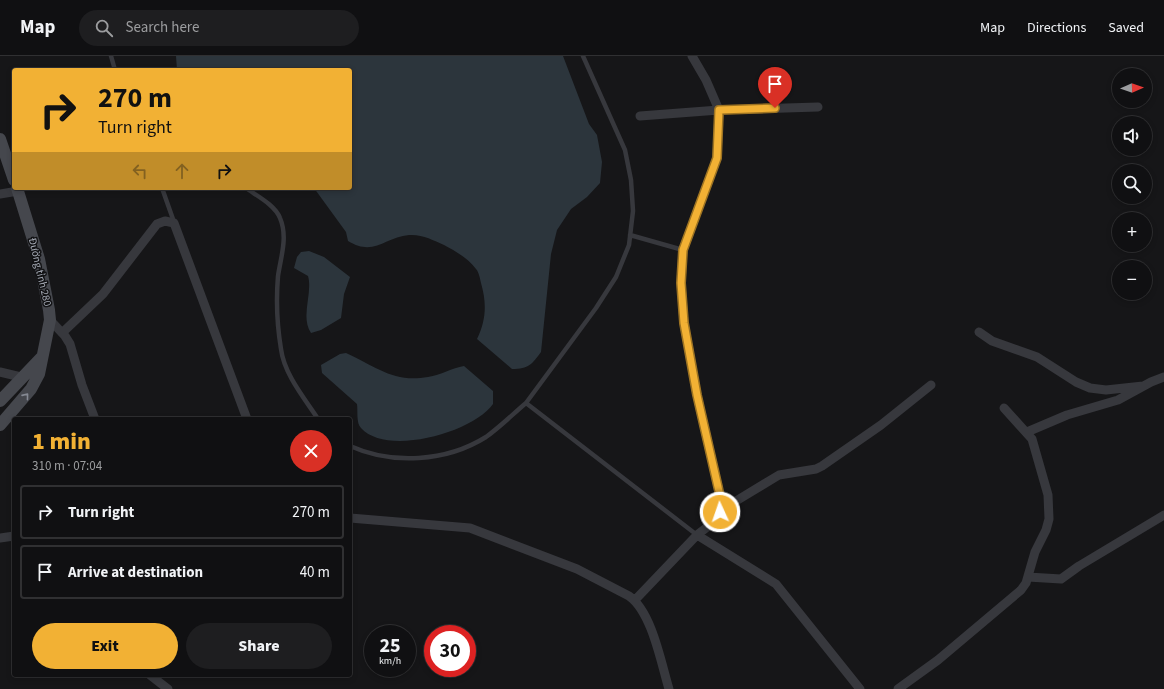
<!DOCTYPE html>
<html lang="en">
<head>
<meta charset="utf-8">
<style>
	body { margin:0; font-family:"Source Sans 3",sans-serif; background:#1e1e20; color:#f1f3f6; height:100vh; display:flex; flex-direction:column; font-size:15px; white-space:nowrap }
	* { box-sizing:border-box; margin:0 }
	p { font-size:13px; color:#9c9d9f }
	.icon { flex:none; width:22px; height:22px; fill:none; stroke:currentColor; stroke-width:2; stroke-linecap:round; stroke-linejoin:round }
	.map { position:relative; flex:1; overflow:hidden }
	.details { position:absolute; left:12px; top:361px; width:340px; height:260px; display:flex; flex-direction:column; background:#101012; border-radius:4px; box-shadow:0 2px 6px #0003,0 0 0 1px #303032 }
	.details>* { flex:none }
	.guide { position:absolute; left:12px; top:12px; width:340px; height:122px; border-radius:4px; box-shadow:0 2px 6px #0003,0 0 0 1px #303032; background:#f2b134; color:#111; overflow:hidden }
	.needle { width:26px; rotate:88deg }
	.buttons { position:absolute; left:1112px; top:12px; display:grid; gap:8px }
	.buttons a { display:grid; place-items:center; width:40px; height:40px; border-radius:50%; background:#101012; box-shadow:0 2px 6px #0003,0 0 0 1px #303032; font-size:20px }
	.speed { position:absolute; left:364px; top:569px; display:flex; gap:8px; font-size:20px; font-weight:700; text-align:center }
	.speed>* { display:grid; place-content:center; width:52px; height:52px; border-radius:50%; background:#101012; box-shadow:0 2px 6px #0003,0 0 0 1px #303032; line-height:1 }
	.speed small { font-size:10px; font-weight:400 }
	.speed .limit { border:6px solid #d22; background:#fff; color:#111 }
	.pin { position:absolute; display:grid; place-items:center; width:34px; height:34px; color:#fff; margin:-41px -17px; border-radius:50% 50% 50% 0; rotate:-45deg; box-shadow:0 0 4px #0007 }
	.pin .icon { rotate:45deg }
	.me { position:absolute; width:44px; margin:-22px; rotate:357deg; stroke-linejoin:round; filter:drop-shadow(0 0 3px #0008) }
	.turn { display:flex; align-items:center; gap:14px; height:84px; padding:0 20px; font-size:18px }
	.turn .icon { width:52px; height:52px; stroke-width:2.5 }
	.turn b { display:block; font-size:28px; line-height:34px }
	.lanes { display:flex; align-items:center; height:38px; padding:0 20px; background:#0003; justify-content:center; gap:20px; direction:ltr }
	.lanes .off { opacity:.35 }
	.round { display:grid; place-items:center; flex:none; width:42px; height:42px; border-radius:21px; background:#1e1e20 }
	.head { display:flex; align-items:center; justify-content:space-between; height:68px; padding:0 20px }
	h1 { font-size:24px; font-weight:800; line-height:30px; color:#f2b134 }
	.cta { display:flex; gap:8px; margin-top:auto; padding:8px 20px }
	.cta a { flex:1; height:46px; border-radius:24px; background:#f2b134; color:#111; font-size:16px; font-weight:800; line-height:46px; text-align:center }
	.cta a+a { background:#1e1e20; color:#f1f3f6 }
	ul { padding:0; list-style:none }
	li { display:flex; align-items:center; gap:12px; height:54px; margin:0 8px 6px; padding:0 12px; border:2px solid #303032; border-radius:4px }
	li div { flex:1 }
	li b { display:block; font-size:15px }
	li em { font-style:normal }
	header { display:flex; align-items:center; gap:24px; box-sizing:border-box; height:56px; padding:0 20px; background:#101012; border-bottom:1px solid #303032 }
	header strong { font-size:19px }
	nav { display:flex; gap:22px; margin-inline-start:auto; font-size:14px }
	.search { width:280px; height:36px; background:#1e1e20; display:flex; align-items:center; gap:10px; box-sizing:border-box; padding:0 14px; border-radius:22px; color:#9c9d9f; font-size:15px }
	.map>svg:first-child { display:block }
	.water { fill:#2c353c }
	.lines { fill:none; stroke-linecap:round; stroke-linejoin:round }
	.lane { stroke:#37383d; stroke-width:4.5 }
	.street { stroke:#37383d; stroke-width:9 }
	.secondary { stroke:#45474d; stroke-width:12 }
	.oneway { stroke:#858993 }
	.route-casing { stroke:#9d7322; stroke-width:10 }
	.route { stroke:#f2b134; stroke-width:7 }
	.labels { text-anchor:middle; dominant-baseline:central; stroke-width:3; stroke-linejoin:round; paint-order:stroke }
	.street-label { font-size:11px; fill:#a8adb8; stroke:#111113 }
</style>
</head>
<body>
<header>
<strong>Map</strong>
<div class="search"><svg class="icon" aria-label="search" viewBox="0 0 24 24"><circle cx="10" cy="10" r="6"/><path d="M15 15l6 6"/></svg>Search here</div>
<nav><a>Map</a><a>Directions</a><a>Saved</a></nav>
</header>
<div class="map">
<svg width="1164" height="633" viewBox="0 0 1164 633">
	<rect width="100%" height="100%" fill="#161618"/>
	<path class="water" d="M 176,0 L 563,0 L 589,68 L 597,79 L 602,106 L 600,127 L 587,141 L 571,153 L 557,174 L 551,198 L 541,296 C 532,308 529,313 512,313 L 477,283 C 486,264 487,248 481,227 C 480,223 479,216 476,213 C 468,202 455,195 444,189 C 433,184 422,178 409,179 C 385,181 374,201 348,185 L 346,176 L 314,132 L 350,132 L 350,14 L 177,14 Z
		M 309,195 L 324,201 L 350,221 L 344,238 L 341,262 L 321,274 L 311,277 C 300,261 313,237 308,220 L 294,212 L 297,201 L 301,196 Z
		M 346,297 C 377,311 393,327 428,321 C 441,319 452,312 464,310 L 493,335 L 493,348 C 474,376 387,401 361,372 C 356,367 358,355 357,348 L 322,317 L 321,309 L 340,298 Z"/>
	<g class="lines">
		<path class="lane" d="M 111,0 L 115,14
			M 162,132 L 174,166
			M 246,132 C 257,140 275,149 280,162 C 288,181 281,200 278,220 C 276,244 277,269 281,293 C 284,318 305,343 318,363
			M 630,179 L 683,194
			M 526,347 L 596,252 L 616,221 L 629,189 L 633,155 L 631,124 L 625,94 L 583,0
			M 350,390 C 392,409 446,406 486,381 C 500,371 513,358 526,347 L 697,479"/>
		<path class="street" d="M 640,60 L 719,54 L 818,51
			M 0,138 L 18,135
			M 50,264 L 65,280 L 70,288 L 82,329 L 95,363
			M 979,276 L 992,285 L 1037,301 L 1076,326 L 1090,332 L 1106,334 L 1143,330
			M 62,277 L 103,238 L 157,168 L 165,165 L 174,167 L 247,363
			M 0,316 L 21,321
			M 1027,376 L 1067,359 L 1118,344 L 1151,326 L 1164,321
			M 720,450 L 736,445 L 779,419 L 816,413 L 822,410 L 881,369 L 931,329
			M 350,462 L 470,472 L 577,513 L 629,540 C 652,556 661,607 669,633
			M 697,479 L 776,528 L 860,633
			M 0,482 L 14,480
			M 1028,521 L 1061,523 L 1079,510 L 1164,459
			M 635,544 L 697,479 L 715,465 L 720,456 L 721,444 L 697,339 L 684,267 L 681,227 L 683,194 L 717,102 L 719,54 L 706,24 L 692,0
			M 150,619 L 168,633
			M 898,633 L 938,604 L 1021,534 L 1026,527 L 1035,496 L 1046,474 L 1049,463 L 1048,439 L 1032,383 L 1004,352"/>
		<path class="secondary" d="M 0,83 L 14,124
			M 0,345 L 41,302
			M 0,369 L 31,333 L 39,318 L 50,264 L 49,254 L 39,203 L 17,132"/>
	</g>
	<defs><path id="oneway-chevron" d="M-2-3.5L2.5 0L-2 3.5" fill="none" stroke-width="1.6" stroke-linecap="round" stroke-linejoin="round"/></defs>
	<use class="oneway" href="#oneway-chevron" transform="translate(26 340) rotate(-51)"/>
	<g class="lines">
		<defs>
			<path id="route" d="M 720,456 L 721,444 L 697,339 L 684,267 L 681,227 L 683,194 L 717,102 L 719,54 L 775,52"/>
		</defs>
		<use href="#route" class="route-casing"/>
		<use href="#route" class="route"/>
	</g>
	<g class="labels">
		<g class="street-label">
			<text transform="translate(40 216) rotate(77)">Đường tỉnh 280</text>
		</g>
	</g>
</svg>
<div class="buttons">
<a><svg class="needle" viewBox="-14 -14 28 28"><path d="M0-13l5 13h-10z" fill="#e53935"/><path d="M0 13l5-13h-10z" fill="#9c9d9f"/></svg></a>
<a><svg class="icon" aria-label="sound" viewBox="0 0 24 24"><path d="M4 9h4l5-4v14l-5-4H4zM17 9q2 3 0 6"/></svg></a>
<a><svg class="icon" aria-label="search" viewBox="0 0 24 24"><circle cx="10" cy="10" r="6"/><path d="M15 15l6 6"/></svg></a>
<a>+</a>
<a>−</a>
</div>
<div class="speed"><div>25<small>km/h</small></div><div class="limit">30</div></div>
<div class="pin" style="left:775px;top:52px;background:#d93025"><svg class="icon" aria-label="arrive" viewBox="0 0 24 24"><path d="M6 21V4h12l-3 4 3 4H6"/></svg></div>
<svg class="me" style="left:720px;top:456px" viewBox="-20 -20 40 40"><circle r="17" fill="#f2b134" stroke="#fff" stroke-width="3"/><path d="M0-11L8 9 0 5-8 9z" fill="#fff"/></svg>
<div class="guide">
<div class="turn"><svg class="icon" aria-label="right" viewBox="0 0 24 24"><path d="M7 20v-9h11M14 6l5 5-5 5"/></svg><div><b>270 m</b>Turn right</div></div>
<div class="lanes"><svg class="icon off" aria-label="left" viewBox="0 0 24 24"><path d="M17 20v-9H6M10 6l-5 5 5 5"/></svg><svg class="icon off" aria-label="ahead" viewBox="0 0 24 24"><path d="M12 20V5M6 11l6-6 6 6"/></svg><svg class="icon" aria-label="right" viewBox="0 0 24 24"><path d="M7 20v-9h11M14 6l5 5-5 5"/></svg></div>
</div>
<section class="details">
<div class="head"><div><h1>1 min</h1><p>310 m · 07:04</p></div><a class="round" style="background:#d93025;color:#fff"><svg class="icon" aria-label="close" viewBox="0 0 24 24"><path d="M6 6l12 12M18 6L6 18"/></svg></a></div>
<ul>
<li><svg class="icon" aria-label="right" viewBox="0 0 24 24"><path d="M7 20v-9h11M14 6l5 5-5 5"/></svg><div><b>Turn right</b></div><em>270 m</em></li>
<li><svg class="icon" aria-label="arrive" viewBox="0 0 24 24"><path d="M6 21V4h12l-3 4 3 4H6"/></svg><div><b>Arrive at destination</b></div><em>40 m</em></li>
</ul>
<div class="cta"><a>Exit</a><a>Share</a></div>
</section>
</div>
</body>
</html>
